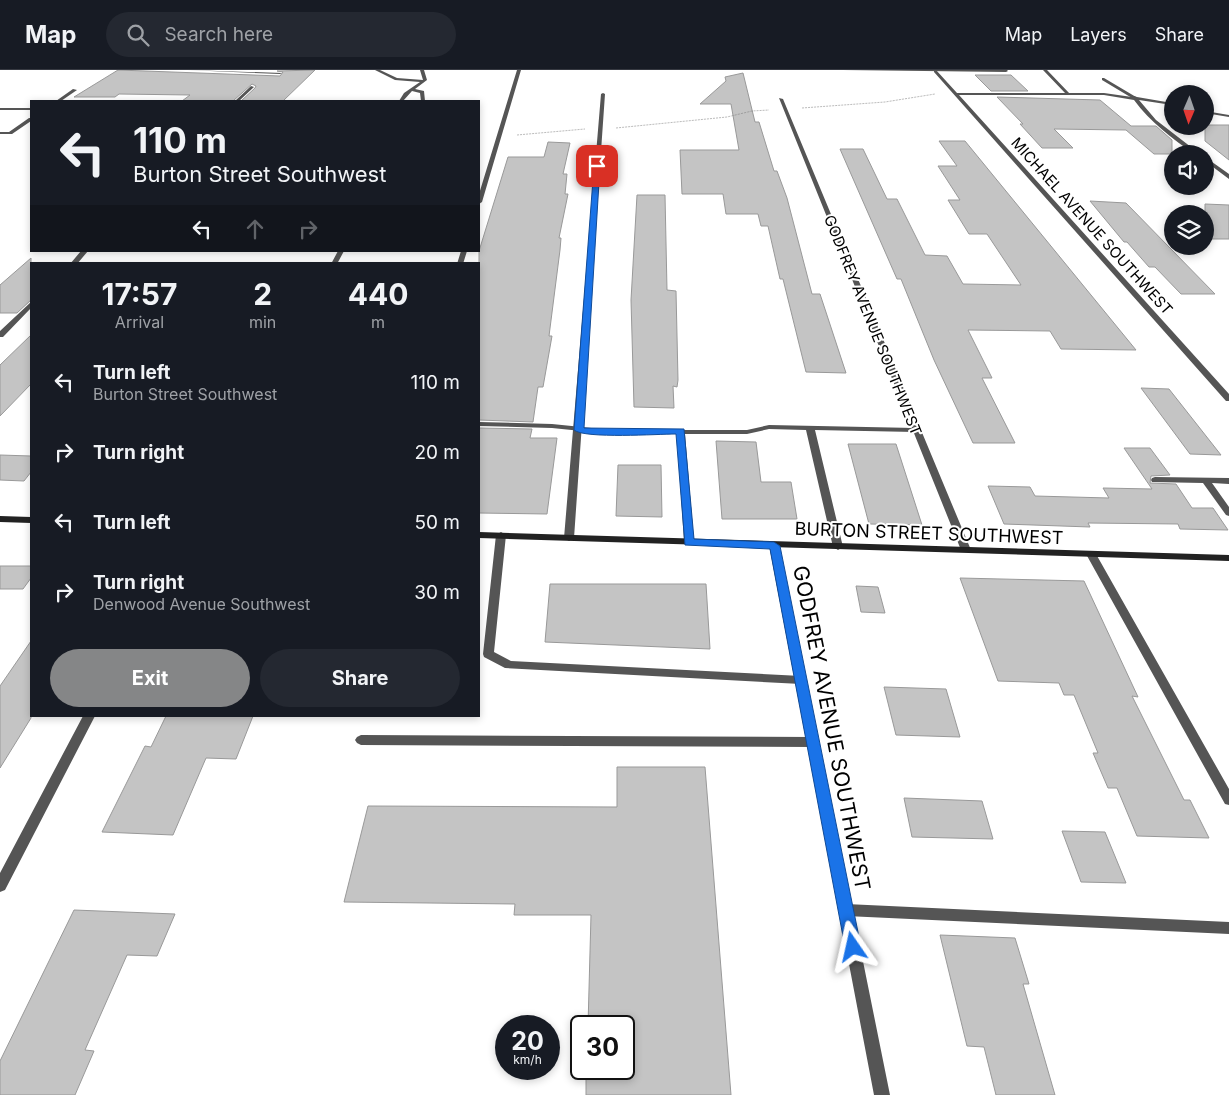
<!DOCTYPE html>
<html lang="en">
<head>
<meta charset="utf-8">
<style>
	body { margin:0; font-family:Inter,sans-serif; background:#242831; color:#f1f3f6; height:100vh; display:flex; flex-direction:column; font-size:19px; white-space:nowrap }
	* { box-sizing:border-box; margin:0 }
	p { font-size:16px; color:#9ea1a6 }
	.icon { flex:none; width:28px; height:28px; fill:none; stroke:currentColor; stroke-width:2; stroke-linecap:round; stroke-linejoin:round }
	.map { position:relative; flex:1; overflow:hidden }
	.details { position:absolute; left:30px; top:192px; width:450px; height:455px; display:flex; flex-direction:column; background:#171b24; border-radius:0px; box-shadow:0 2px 8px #0003 }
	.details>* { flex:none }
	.hud { position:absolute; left:30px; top:30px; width:450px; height:152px; border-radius:0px; box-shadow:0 2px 8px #0003; background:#171b24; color:#f1f3f6; overflow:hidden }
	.needle { width:32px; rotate:182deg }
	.controls { position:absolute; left:1164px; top:15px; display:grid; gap:10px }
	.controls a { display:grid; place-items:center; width:50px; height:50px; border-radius:50%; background:#171b24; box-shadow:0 2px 8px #0003; font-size:25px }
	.speed { position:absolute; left:495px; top:945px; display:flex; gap:10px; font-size:25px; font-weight:700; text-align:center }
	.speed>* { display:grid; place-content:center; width:65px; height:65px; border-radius:50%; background:#171b24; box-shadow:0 2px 8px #0003; line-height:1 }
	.speed small { font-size:12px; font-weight:400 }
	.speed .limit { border:2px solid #111; border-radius:8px; background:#fff; color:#111 }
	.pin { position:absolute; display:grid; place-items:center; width:42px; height:42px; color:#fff; margin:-21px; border-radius:10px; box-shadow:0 2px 8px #0006 }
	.me { position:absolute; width:55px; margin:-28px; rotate:349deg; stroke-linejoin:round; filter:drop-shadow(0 0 4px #0008) }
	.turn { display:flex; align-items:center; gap:18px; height:105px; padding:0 20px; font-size:22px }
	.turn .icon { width:65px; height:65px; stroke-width:2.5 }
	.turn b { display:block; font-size:35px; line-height:42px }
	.lanes { display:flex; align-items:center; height:48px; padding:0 20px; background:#0003; justify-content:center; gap:25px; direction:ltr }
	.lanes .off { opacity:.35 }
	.eta { display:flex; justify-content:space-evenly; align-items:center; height:85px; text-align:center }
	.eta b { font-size:30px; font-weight:700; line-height:35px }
	.primary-button { display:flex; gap:10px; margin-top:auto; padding:10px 20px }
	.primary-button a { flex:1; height:58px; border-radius:30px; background:#858687; color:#fff; font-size:20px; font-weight:700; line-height:58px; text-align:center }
	.primary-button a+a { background:#242831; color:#f1f3f6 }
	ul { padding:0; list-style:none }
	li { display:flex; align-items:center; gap:15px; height:70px; padding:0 20px }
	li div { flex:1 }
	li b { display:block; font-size:19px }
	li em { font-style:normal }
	header { display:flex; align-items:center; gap:30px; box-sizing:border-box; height:70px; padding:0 25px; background:#171b24; border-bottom:1px solid #363941 }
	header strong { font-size:24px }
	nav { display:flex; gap:28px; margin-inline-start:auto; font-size:18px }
	.search { width:350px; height:45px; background:#242831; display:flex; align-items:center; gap:12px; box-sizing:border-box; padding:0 18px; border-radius:28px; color:#9ea1a6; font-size:19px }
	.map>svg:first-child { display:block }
	.building { fill:#c4c4c4; stroke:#999 }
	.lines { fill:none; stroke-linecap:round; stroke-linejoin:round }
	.path { stroke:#777; stroke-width:1; stroke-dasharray:0.5 1; stroke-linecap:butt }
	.service { fill:#555; fill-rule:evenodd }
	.minor { fill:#555; fill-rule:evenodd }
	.secondary { fill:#222; fill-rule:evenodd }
	.route { fill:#1a73e8; stroke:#114b97 }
	.labels { text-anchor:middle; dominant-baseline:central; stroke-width:4; stroke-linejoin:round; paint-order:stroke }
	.far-street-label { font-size:15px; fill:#000; stroke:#fff }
	.street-label { font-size:18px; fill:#000; stroke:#fff }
	.near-street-label { font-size:21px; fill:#000; stroke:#fff }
</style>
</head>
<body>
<header>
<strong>Map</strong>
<div class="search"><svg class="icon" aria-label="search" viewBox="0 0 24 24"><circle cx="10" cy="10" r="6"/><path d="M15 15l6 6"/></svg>Search here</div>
<nav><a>Map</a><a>Layers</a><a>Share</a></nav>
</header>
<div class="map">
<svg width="1229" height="1025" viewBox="0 0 1229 1025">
	<rect width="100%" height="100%" fill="#fff"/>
	<path class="building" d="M 118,0 L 280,6 L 283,2 L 277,1 L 315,0 L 283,31 L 241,31 L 255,18 L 256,16 L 252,14 L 233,31 L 182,31 L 190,25 L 119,24 L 115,27 L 74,27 Z
		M 743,3 L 755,52 L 759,52 L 774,101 L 777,101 L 787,128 L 812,224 L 820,224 L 846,303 L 806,302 L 783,209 L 780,209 L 768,156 L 761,156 L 758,144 L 726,144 L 723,124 L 682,124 L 680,80 L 739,80 L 731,34 L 700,34 L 726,11 L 725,7 Z
		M 975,5 L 1011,5 L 1028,21 L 991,21 Z
		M 997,27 L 1100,30 L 1131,56 L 1156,56 L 1172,70 L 1172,84 L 1154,84 L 1126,60 L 1054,59 L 1073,78 L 1042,78 L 1020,54 L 1023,54 Z
		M 1205,55 L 1229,55 L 1229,90 L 1205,71 Z
		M 939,71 L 965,71 L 1136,280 L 1061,279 L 1050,261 L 968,260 L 992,308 L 982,308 L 1015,373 L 973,373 L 934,290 L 901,209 L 897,209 L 840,79 L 863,79 L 887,129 L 897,129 L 925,185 L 947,186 L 963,214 L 1021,215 L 987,164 L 969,164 L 948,130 L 960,130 L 938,96 L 957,96 Z
		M 548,72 L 570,73 L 563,104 L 567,104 L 565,124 L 568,124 L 559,168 L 561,168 L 560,180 L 549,266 L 552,266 L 543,317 L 538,317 L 533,352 L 479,350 L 479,181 L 508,87 L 544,87 Z
		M 637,125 L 665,125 L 667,220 L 676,221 L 678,310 L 677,317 L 673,316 L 674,338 L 634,337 L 631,230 Z
		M 1090,131 L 1126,133 L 1215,224 L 1181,224 L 1155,197 L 1149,197 L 1127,172 L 1124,172 Z
		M 1205,134 L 1229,135 L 1229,169 L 1205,169 Z
		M 31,188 L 31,230 L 17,243 L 0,243 L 0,215 Z
		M 31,265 L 31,314 L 0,346 L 0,295 Z
		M 1141,318 L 1169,319 L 1221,385 L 1190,384 Z
		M 479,358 L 532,359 L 530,368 L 557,368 L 547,444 L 479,443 Z
		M 716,371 L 756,372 L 761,412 L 791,412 L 797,449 L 722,449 Z
		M 848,374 L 896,374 L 922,455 L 869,454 Z
		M 1124,378 L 1150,378 L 1170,405 L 1151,406 L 1150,413 L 1176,414 L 1192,438 L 1213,438 L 1228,460 L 1180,459 L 1178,454 L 1088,453 L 1090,457 L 1004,454 L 988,416 L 1030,417 L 1035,426 L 1109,428 L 1103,418 L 1152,419 Z
		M 0,385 L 31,386 L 31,402 L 24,411 L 0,410 Z
		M 618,395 L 661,395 L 662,447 L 616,446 Z
		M 0,496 L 31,496 L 31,508 L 23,519 L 0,519 Z
		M 960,508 L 1084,511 L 1138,627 L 1132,626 L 1184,730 L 1190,730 L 1209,768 L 1137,766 L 1117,718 L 1108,718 L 1093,683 L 1098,683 L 1074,625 L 1064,625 L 1059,613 L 998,611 Z
		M 550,514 L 706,514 L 710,579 L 545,572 Z
		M 856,516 L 878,517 L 885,543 L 861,542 Z
		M 31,571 L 31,648 L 0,698 L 0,616 Z
		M 884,617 L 946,619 L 960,667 L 896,665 Z
		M 166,646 L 253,646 L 236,689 L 206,688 L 173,765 L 102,762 L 145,676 L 151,677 Z
		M 617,697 L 705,697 L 731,1025 L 586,1025 L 586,999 L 624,999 L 624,956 L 588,956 L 591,845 L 514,845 L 515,834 L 344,832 L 368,736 L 617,737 Z
		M 904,728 L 982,731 L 993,769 L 912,767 Z
		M 1062,761 L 1105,762 L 1126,813 L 1081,812 Z
		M 74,840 L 175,844 L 157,886 L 127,885 L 85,980 L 94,981 L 75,1025 L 0,1025 L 0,991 Z
		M 940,865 L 1015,868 L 1029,914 L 1023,914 L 1055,1025 L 996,1025 L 984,977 L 967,976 Z"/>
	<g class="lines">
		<path class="path" d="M 802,38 L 885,32 L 935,24
			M 616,58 L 727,47 L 752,41 L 769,40
			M 517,65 L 585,59"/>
		<path class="service" d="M 187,0 L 282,3 L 280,4 Z
			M 375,0 L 380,0 L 397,8 L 423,10 L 420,0 L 424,0 L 427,10 L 415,19 L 424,21 L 425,31 L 421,31 L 420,23 L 412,21 L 403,31 L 399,31 L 404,23 L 420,12 L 395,10 Z
			M 843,0 L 1007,0 L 1008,1 L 1006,2 Z
			M 1043,0 L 1047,0 L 1070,24 L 1066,24 Z
			M 1102,8 L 1104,8 L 1136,27 L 1132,28 L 1102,10 Z
			M 0,38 L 31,38 L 31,40 L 0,40 Z
			M 479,352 L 552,354 L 611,360 L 747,360 L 769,355 L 915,358 L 919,360 L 915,362 L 815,360 L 843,477 L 838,480 L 833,477 L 806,360 L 769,359 L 747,364 L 685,364 L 694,472 L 689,475 L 684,472 L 677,364 L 611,364 L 552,358 L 479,356 Z
			M 1155,407 L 1229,408 L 1229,414 L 1212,413 L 1229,437 L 1229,446 L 1226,445 L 1203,413 L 1152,412 L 1151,410 L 1152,408 Z
			M 501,462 L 506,465 L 494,582 L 511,591 L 801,606 L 805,607 L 807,610 L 805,613 L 801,614 L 505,598 L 484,587 L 483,584 L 496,465 Z
			M 361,665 L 813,667 L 817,669 L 819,672 L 817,675 L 813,677 L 361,675 L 357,673 L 355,670 L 357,667 Z
			M 846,834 L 1229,852 L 1229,864 L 846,846 L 841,844 L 839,840 L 841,836 Z"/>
		<path class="minor" d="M 517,0 L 521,0 L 482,132 L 479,134 L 479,124 Z
			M 934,0 L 936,0 L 957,23 L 1104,23 L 1132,27 L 1134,26 L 1137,27 L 1172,33 L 1172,35 L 1139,30 L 1156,50 L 1200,84 L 1194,84 C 1172,68 1150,52 1134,30 L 1104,25 L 959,25 L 1229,324 L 1229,331 L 1226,331 L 934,2 Z
			M 251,16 L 254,17 L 239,31 L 235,31 Z
			M 73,19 L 77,20 L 61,31 L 56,31 Z
			M 603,23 L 605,24 L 574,468 L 569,471 L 564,468 L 601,24 Z
			M 779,28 L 783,29 L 971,480 L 969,482 L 963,482 L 961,480 Z
			M 1205,41 L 1229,45 L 1229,47 L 1205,43 Z
			M 29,48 L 31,48 L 31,51 L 12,64 L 0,64 L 0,62 L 9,62 Z
			M 1205,87 L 1229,104 L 1229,109 L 1205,91 Z
			M 81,181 L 88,181 L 77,194 L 70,194 Z
			M 338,181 L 344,181 L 337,194 L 331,194 Z
			M 461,181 L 467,181 L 463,194 L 457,194 Z
			M 31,232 L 31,238 L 3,267 L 0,267 L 0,261 Z
			M 774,472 L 779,475 L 890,1025 L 874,1025 L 769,475 Z
			M 1091,481 L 1096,484 L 1229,719 L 1229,735 L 1225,734 L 1086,484 Z
			M 83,646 L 95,646 L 5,820 L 0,822 L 0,803 Z"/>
		<path class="secondary" d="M 0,446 L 31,447 L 31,453 L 0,452 Z
			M 479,462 L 1229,485 L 1229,491 L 479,468 Z"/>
	</g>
	<path class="route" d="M 597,94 L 600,96 L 584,358 L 684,359 L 694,469 L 774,472 L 780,476 L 861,877 L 859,882 L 853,885 L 847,882 L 845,877 L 770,479 L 685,475 L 676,364 C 658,364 585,369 574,360 L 594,96 Z"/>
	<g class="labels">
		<g class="far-street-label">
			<text transform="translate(1092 156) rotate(48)">MICHAEL AVENUE SOUTHWEST</text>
			<text transform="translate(873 255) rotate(68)">GODFREY AVENUE SOUTHWEST</text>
		</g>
		<g class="street-label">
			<text transform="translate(929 463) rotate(2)">BURTON STREET SOUTHWEST</text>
		</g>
		<g class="near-street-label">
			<text transform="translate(832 658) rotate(79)">GODFREY AVENUE SOUTHWEST</text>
		</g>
	</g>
</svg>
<div class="controls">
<a><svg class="needle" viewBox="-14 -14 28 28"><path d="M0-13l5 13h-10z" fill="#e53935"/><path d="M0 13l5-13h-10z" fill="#9ea1a6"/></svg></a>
<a><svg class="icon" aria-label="sound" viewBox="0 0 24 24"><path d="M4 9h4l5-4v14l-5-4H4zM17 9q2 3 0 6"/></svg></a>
<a><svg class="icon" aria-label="layers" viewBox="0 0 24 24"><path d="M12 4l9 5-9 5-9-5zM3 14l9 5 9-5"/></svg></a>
</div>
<div class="speed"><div>20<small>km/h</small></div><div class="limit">30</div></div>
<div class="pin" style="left:597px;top:96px;background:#d93025"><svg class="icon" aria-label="arrive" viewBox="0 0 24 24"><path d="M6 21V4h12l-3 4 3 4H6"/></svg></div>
<svg class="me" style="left:853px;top:877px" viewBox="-20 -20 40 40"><path d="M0-17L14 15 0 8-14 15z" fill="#1a73e8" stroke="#fff" stroke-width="4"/></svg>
<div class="hud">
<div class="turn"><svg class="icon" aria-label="left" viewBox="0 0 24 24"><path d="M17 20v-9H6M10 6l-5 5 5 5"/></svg><div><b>110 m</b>Burton Street Southwest</div></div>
<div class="lanes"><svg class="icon" aria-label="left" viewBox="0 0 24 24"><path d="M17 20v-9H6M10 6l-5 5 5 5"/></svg><svg class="icon off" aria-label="ahead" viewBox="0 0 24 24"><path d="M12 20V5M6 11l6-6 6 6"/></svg><svg class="icon off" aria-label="right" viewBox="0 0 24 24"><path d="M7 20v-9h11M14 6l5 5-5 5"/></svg></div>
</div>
<section class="details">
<div class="eta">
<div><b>17:57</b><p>Arrival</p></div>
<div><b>2</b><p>min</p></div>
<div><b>440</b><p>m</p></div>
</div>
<ul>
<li><svg class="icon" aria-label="left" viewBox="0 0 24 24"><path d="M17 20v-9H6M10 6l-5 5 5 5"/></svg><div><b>Turn left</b><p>Burton Street Southwest</p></div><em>110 m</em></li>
<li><svg class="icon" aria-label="right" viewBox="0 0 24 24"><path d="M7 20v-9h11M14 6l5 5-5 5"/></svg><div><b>Turn right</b></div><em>20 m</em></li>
<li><svg class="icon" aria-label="left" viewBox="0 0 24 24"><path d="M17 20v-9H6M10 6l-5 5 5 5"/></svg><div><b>Turn left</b></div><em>50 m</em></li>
<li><svg class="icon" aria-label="right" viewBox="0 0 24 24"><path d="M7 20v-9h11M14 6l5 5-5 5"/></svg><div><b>Turn right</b><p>Denwood Avenue Southwest</p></div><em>30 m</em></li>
</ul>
<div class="primary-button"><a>Exit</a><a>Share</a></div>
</section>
</div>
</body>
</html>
